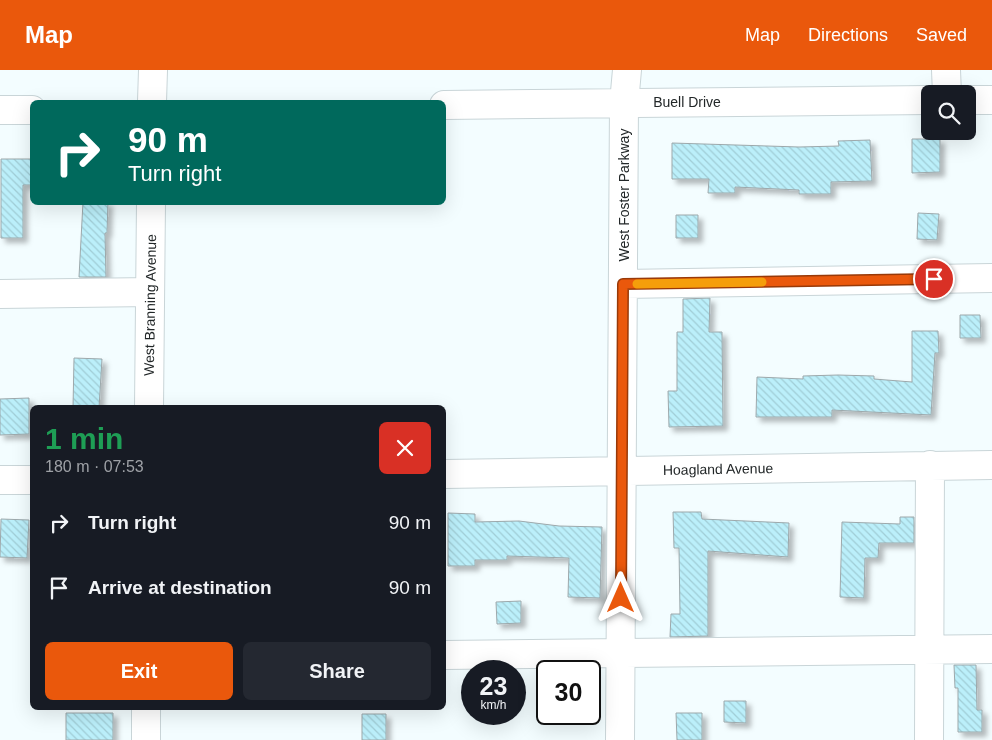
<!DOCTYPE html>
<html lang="en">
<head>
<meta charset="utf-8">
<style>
	body { margin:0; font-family:Arial,sans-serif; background:#242831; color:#f1f3f6; height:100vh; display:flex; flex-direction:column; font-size:19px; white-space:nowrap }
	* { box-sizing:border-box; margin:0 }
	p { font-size:16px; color:#9ea1a6 }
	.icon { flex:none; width:28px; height:28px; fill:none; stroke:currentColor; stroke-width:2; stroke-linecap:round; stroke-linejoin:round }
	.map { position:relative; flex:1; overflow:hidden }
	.side { position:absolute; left:30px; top:335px; width:416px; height:305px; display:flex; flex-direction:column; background:#171b24; border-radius:8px; box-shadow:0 5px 20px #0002 }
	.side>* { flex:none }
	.guide { position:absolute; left:30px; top:30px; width:416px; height:105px; border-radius:8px; box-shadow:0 5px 20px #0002; background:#00695c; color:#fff; overflow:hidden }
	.tools { position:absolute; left:921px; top:15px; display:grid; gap:10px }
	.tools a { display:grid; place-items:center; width:55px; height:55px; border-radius:8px; background:#171b24; box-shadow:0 5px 20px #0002; font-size:25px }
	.speed { position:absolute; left:461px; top:590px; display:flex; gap:10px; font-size:25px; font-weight:700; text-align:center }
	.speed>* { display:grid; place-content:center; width:65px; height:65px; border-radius:50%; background:#171b24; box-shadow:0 5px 20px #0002; line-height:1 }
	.speed small { font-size:12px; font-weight:400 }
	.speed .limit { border:2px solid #111; border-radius:8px; background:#fff; color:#111 }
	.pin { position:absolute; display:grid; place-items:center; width:42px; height:42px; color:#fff; margin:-21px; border:2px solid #fff; border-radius:50%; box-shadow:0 1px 5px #0007 }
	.me { position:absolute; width:55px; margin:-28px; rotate:0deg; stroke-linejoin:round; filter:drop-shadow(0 0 4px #0008) }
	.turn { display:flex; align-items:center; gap:18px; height:105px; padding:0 15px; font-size:22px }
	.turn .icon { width:65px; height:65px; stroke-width:2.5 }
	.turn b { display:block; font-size:35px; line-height:42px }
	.round { display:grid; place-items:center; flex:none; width:52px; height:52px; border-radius:8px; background:#242831 }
	.summary { display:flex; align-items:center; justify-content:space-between; height:85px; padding:0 15px }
	h1 { font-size:30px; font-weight:800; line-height:38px; color:#1e9e55 }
	.primary-button { display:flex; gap:10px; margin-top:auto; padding:10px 15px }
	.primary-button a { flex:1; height:58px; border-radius:8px; background:#ea580c; color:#fff; font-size:20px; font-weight:800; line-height:58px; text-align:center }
	.primary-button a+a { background:#242831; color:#f1f3f6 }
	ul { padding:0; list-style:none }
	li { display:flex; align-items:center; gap:15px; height:65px; padding:0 15px }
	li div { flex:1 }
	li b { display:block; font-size:19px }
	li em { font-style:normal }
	header { display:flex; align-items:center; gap:30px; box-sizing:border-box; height:70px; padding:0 25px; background:#ea580c; color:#fff }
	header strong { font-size:24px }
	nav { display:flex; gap:28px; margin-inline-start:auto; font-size:18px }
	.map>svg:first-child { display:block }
	.building { fill:url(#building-back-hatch); stroke:#9da8ab; filter:url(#shadow) }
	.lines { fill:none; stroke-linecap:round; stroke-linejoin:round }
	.minor-casing { stroke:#c9d5d8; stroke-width:30 }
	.minor { stroke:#fff; stroke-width:28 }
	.route-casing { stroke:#983908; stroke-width:12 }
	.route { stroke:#ea580c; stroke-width:9 }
	.slow { stroke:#f59e0b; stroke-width:9 }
	.labels { text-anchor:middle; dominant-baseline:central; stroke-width:4.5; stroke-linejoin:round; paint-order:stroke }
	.street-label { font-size:14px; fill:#222728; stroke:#fff }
</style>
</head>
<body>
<header>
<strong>Map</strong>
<nav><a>Map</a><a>Directions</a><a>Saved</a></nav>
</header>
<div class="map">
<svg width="992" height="670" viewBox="0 0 992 670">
	<defs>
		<pattern id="building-back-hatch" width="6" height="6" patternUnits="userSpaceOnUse" patternTransform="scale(1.25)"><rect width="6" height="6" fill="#bbeffa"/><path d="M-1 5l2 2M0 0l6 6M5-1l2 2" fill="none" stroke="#a0cdd6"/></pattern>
		<filter id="shadow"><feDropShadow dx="4.5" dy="4.5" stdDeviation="2.5" flood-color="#0004"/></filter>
	</defs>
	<rect width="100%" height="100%" fill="#f3fdff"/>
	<path class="building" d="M 912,69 L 940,69 L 940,102 L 912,103 Z
		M 870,70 L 872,111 L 831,112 L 831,124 L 799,124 L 799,120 L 735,117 L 735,123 L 708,123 L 709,109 L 672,109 L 672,73 L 799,77 L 839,76 L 838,71 Z
		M 1,89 L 31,89 L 31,115 L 23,115 L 23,168 L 1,168 Z
		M 83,132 L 108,132 L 107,163 L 105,163 L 106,207 L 79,207 Z
		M 918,143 L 939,144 L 937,170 L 917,169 Z
		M 676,145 L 698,145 L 698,168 L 676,168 Z
		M 710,228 L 709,262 L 722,262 L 723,356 L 669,357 L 668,321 L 677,321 L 677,262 L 683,262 L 683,229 Z
		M 960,245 L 980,245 L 981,268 L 960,268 Z
		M 912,261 L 938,261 L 939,283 L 935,283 L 931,345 L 832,340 L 832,347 L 756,347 L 757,307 L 803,309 L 803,306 L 838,305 L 874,306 L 874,309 L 912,312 Z
		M 74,288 L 102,289 L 99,338 L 73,338 Z
		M 29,328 L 29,364 L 0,365 L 0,329 Z
		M 673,442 L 701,442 L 702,449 L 789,453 L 788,487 L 708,481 L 708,566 L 670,567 L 671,544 L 680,544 L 679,478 L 674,478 Z
		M 448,443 L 475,444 L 475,452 L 519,451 L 559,456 L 602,457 L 600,528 L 568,527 L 569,488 L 507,486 L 507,490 L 475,490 L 475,496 L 448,496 Z
		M 900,447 L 914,447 L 914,473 L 879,473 L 878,488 L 865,488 L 864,528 L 840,527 L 842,452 L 900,454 Z
		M 1,449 L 29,450 L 27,488 L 0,487 Z
		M 521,531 L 521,553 L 497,554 L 496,532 Z
		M 954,595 L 976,595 L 977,640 L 982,640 L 982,662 L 958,662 L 958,618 L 955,618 Z
		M 724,631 L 746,631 L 746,653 L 724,652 Z
		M 66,643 L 113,643 L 113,670 L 66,670 Z
		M 676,643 L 702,643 L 702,670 L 677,670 Z
		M 362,644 L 386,644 L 386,670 L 362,670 Z"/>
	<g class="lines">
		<defs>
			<path id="minor" d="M 946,0 L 947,24
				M 968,30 L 992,30
				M 152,32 L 153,0
				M 444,35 L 930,30
				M 0,40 L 32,40
				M 623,214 L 992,208
				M 0,224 L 150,222
				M 149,338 L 151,132
				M 444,404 L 992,395
				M 0,410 L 32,410
				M 444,585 L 992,579
				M 146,670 L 146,638
				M 620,670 L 624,33 L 627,0
				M 929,670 L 930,395"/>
		</defs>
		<use href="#minor" class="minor-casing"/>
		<use href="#minor" class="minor"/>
	</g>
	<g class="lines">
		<defs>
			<path id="route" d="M 621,528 L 623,214 L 934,209"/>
		</defs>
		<use href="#route" class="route-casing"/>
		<use href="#route" class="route"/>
		<path class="slow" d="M 637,214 L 762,212"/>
	</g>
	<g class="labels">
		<g class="street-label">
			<text x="687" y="32">Buell Drive</text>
			<text transform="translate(624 125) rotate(-90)">West Foster Parkway</text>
			<text transform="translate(150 235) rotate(-89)">West Branning Avenue</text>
			<text transform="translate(718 399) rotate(-1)">Hoagland Avenue</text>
		</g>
	</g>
</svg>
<div class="tools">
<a><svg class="icon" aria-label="search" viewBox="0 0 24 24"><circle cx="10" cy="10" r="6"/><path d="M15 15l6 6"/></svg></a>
</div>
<div class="speed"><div>23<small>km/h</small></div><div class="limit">30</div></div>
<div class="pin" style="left:934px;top:209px;background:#d93025"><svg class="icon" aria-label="arrive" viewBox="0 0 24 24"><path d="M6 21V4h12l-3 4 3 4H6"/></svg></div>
<svg class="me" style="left:621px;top:528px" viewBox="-20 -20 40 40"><path d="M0-17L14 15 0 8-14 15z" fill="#ea580c" stroke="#fff" stroke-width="4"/></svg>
<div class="guide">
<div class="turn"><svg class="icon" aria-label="right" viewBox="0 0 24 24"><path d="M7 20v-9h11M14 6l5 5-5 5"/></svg><div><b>90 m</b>Turn right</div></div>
</div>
<section class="side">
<div class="summary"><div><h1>1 min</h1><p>180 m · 07:53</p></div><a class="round" style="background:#d93025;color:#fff"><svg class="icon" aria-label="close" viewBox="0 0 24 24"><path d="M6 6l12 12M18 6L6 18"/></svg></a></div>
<ul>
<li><svg class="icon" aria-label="right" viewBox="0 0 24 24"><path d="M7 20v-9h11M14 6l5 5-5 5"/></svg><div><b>Turn right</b></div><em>90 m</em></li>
<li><svg class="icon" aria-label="arrive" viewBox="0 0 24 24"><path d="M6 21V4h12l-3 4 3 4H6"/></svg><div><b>Arrive at destination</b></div><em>90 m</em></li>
</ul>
<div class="primary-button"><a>Exit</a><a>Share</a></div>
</section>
</div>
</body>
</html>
